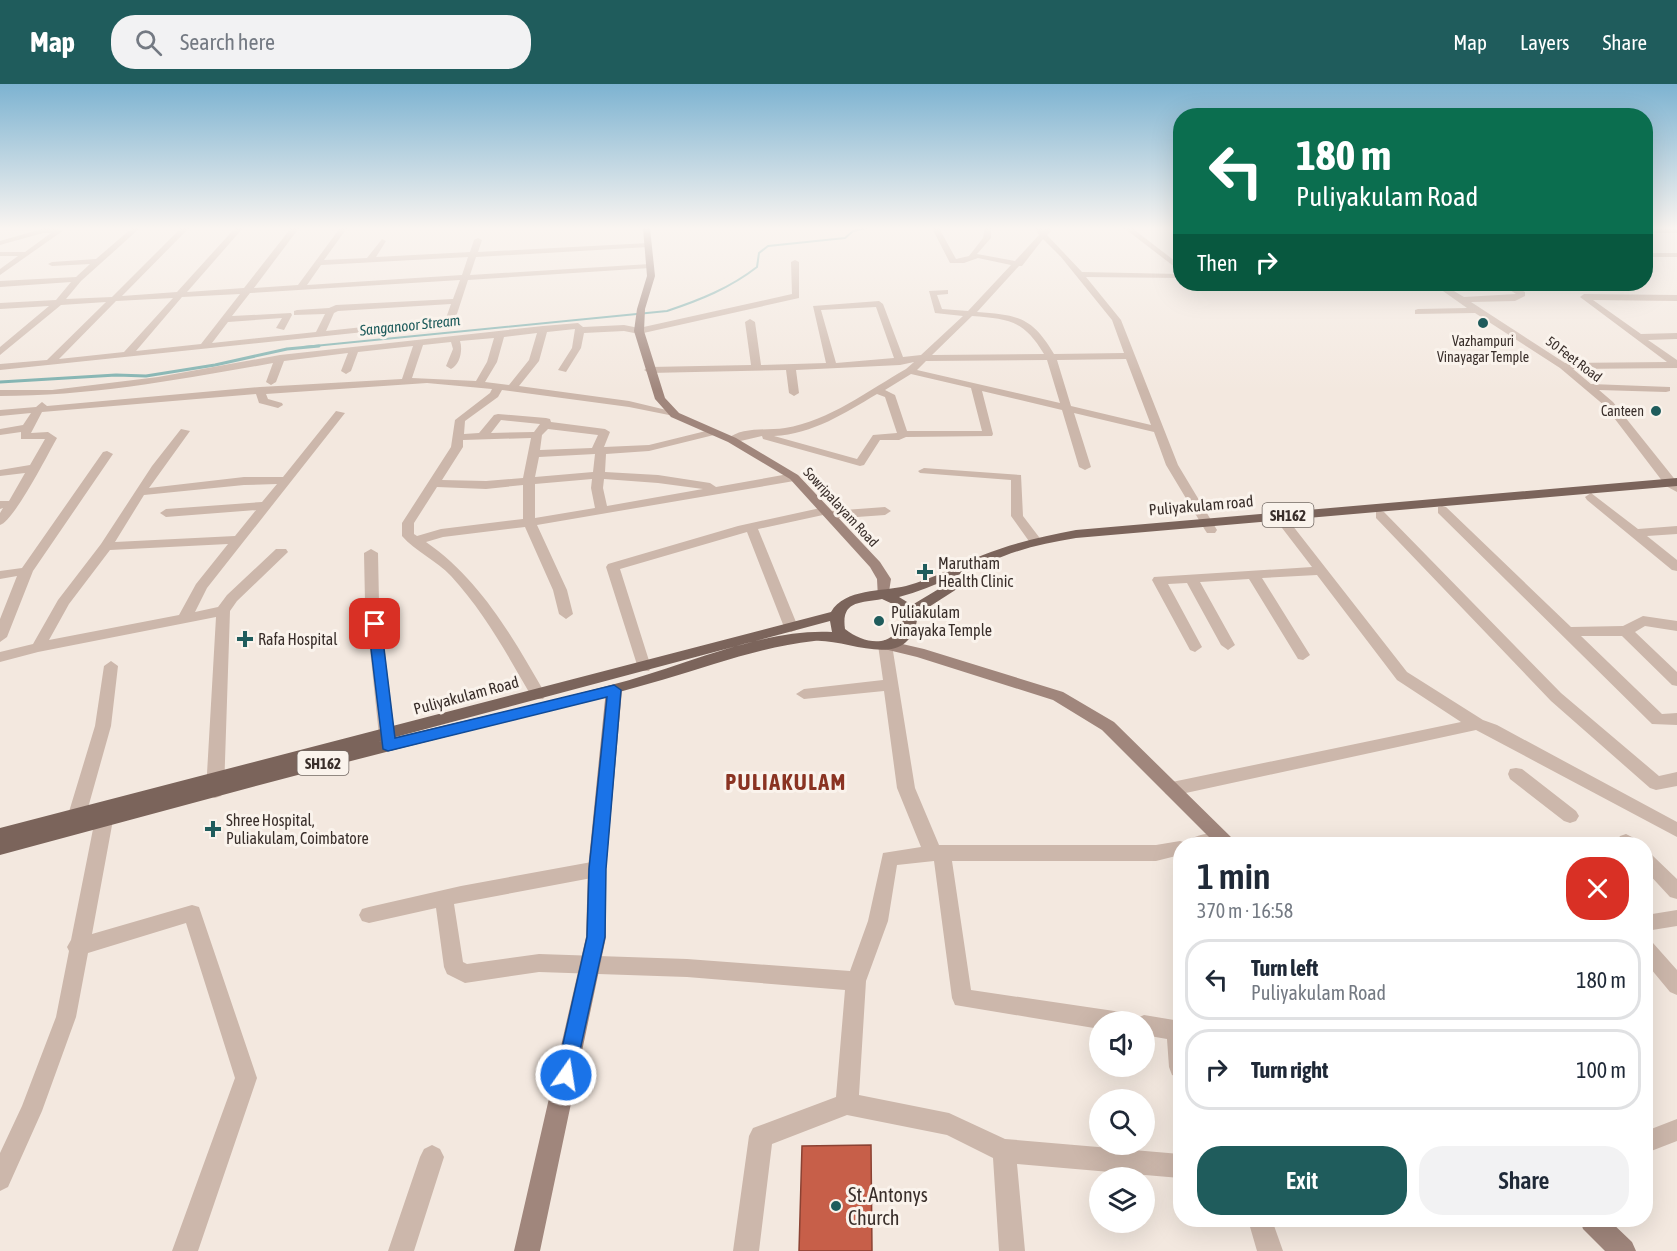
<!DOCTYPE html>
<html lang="en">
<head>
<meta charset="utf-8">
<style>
	body { margin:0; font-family:"Asap Condensed",sans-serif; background:#f2f2f3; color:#1f2937; height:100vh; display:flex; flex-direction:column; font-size:22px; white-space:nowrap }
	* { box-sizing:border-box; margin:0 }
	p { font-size:20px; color:#747a83 }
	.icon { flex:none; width:33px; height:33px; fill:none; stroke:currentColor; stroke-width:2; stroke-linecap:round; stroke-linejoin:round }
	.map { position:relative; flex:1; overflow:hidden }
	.side { position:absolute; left:1173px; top:753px; width:480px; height:390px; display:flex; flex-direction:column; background:#fff; border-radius:24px; box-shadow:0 6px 24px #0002 }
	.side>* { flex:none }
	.banner { position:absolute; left:1173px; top:24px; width:480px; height:183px; border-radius:24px; box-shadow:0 6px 24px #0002; background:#0b6e4f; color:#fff; overflow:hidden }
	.controls { position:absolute; left:1089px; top:927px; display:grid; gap:12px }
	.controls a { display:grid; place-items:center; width:66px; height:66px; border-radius:50%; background:#fff; box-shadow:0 6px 24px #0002; font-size:30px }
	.pin { position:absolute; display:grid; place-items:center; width:51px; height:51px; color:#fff; margin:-26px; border-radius:12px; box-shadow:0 3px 9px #0006 }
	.me { position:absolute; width:66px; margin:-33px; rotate:13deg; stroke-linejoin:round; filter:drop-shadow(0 0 4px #0008) }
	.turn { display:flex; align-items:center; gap:21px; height:126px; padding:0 24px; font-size:27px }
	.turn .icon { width:78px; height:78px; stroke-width:2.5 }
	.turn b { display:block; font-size:42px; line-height:51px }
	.then { display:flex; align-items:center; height:57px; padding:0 24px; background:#0003; gap:12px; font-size:22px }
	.round { display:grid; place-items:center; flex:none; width:63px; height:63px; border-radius:24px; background:#f2f2f3 }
	.head { display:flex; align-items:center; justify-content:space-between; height:102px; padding:0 24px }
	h1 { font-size:36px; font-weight:600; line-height:45px }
	.button { display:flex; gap:12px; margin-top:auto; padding:12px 24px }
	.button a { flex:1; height:69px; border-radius:24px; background:#1f5c5c; color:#fff; font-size:24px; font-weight:600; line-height:69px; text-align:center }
	.button a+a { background:#f2f2f3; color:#1f2937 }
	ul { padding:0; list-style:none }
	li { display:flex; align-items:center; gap:18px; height:81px; margin:0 12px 9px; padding:0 12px; border:3px solid #e0e1e3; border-radius:24px }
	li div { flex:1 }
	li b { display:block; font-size:22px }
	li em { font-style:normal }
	header { display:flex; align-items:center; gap:36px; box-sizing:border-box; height:84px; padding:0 30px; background:#1f5c5c; color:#fff }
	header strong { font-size:28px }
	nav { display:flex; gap:33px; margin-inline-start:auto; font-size:21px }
	.search { width:420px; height:54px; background:#f2f2f3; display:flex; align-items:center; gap:15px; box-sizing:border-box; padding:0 21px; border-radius:24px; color:#747a83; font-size:22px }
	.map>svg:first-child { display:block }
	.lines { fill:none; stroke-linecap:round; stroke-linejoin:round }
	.stream-far1 { stroke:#7eb1af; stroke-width:2 }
	.stream { stroke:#7eb1af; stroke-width:3 }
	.building { fill:#c75f49; stroke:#8b4233; stroke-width:1.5 }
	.street { fill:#ccb7ab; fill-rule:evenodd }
	.secondary { fill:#a0867c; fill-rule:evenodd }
	.primary { fill:#7b645b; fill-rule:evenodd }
	.route { fill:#1a73e8; stroke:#114b97; stroke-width:1.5 }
	.poi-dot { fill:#1f5c5c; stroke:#faf3ec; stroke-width:2 }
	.labels { text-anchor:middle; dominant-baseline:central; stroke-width:6; stroke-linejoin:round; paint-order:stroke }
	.far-poi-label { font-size:14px; fill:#392e2a; stroke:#faf3ec }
	.far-street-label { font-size:14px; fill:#392e2a; stroke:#faf3ec }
	.far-water-label { font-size:15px; font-style:italic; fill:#1f5c5c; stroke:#faf3ec }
	.shield { fill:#faf3ec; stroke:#736964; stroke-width:1.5 }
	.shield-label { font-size:15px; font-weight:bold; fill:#392e2a }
	.street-label { font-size:16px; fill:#392e2a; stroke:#faf3ec }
	.poi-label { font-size:16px; fill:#392e2a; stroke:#faf3ec; text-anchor:start }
	.near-poi-label { font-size:20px; fill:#392e2a; stroke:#faf3ec; text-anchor:start }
	.district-label { font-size:22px; font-weight:bold; letter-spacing:1.5px; fill:#8a3322; stroke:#faf3ec }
</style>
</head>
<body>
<header>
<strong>Map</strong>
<div class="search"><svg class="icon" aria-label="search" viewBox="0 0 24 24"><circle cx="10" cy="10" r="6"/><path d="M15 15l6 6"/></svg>Search here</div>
<nav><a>Map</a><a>Layers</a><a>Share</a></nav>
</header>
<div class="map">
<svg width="1677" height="1167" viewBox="0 0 1677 1167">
	<rect width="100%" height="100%" fill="#f3e8df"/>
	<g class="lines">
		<path class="stream-far1" d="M 304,263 L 667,227 C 700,216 730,204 757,183 L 759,169 L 768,162 L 845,154 L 853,147 L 867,144"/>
		<path class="stream" d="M 0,298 L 116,291 L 146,292 L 215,281 L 287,265 L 319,262"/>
	</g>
	<path class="building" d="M 871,1061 L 872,1167 L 799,1167 L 802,1062 Z"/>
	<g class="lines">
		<path class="street" d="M 45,144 L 64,146 L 0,191 L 0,185 L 18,172 L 0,172 L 0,168 L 25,168 L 51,149 L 43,149 L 0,161 L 0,157 Z
			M 132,144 L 140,144 L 81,197 L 66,215 L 112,213 L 181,144 L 189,144 L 122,212 L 177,208 L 235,144 L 243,144 L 187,208 L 244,204 L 291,144 L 299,144 L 254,204 L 298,201 L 340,144 L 347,144 L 324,176 L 367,174 L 382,155 L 386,157 L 376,173 L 470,168 L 474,156 L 478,154 L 482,156 L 478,168 L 648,159 L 652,161 L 648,163 L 476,173 L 470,191 L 650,180 L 654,182 L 650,184 L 468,196 L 455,236 L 450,239 L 0,286 L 0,280 L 47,276 L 106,218 L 61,221 L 0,271 L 0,263 L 49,222 L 0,225 L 0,219 L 56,216 L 71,198 L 0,203 L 0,197 L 76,193 L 90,180 L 52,182 L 48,180 L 52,178 L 96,175 ZM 468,173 L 462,191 L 307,201 L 321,181 ZM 460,196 L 453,215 L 336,221 L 329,224 L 297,226 L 294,227 L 294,231 L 325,230 L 316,248 L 212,259 L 228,238 L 282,234 L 276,244 L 284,246 L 292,231 L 291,229 L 232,232 L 250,209 ZM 240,210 L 201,260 L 136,267 L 182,213 ZM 173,214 L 124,268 L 59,275 L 116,217 ZM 451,220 L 446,234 L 326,247 L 334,229 L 338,227 Z
			M 932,144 L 939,144 L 956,175 L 969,172 L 983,154 L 985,144 L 991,144 L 991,154 L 977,170 L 1015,177 L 1039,151 L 1035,144 L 1041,144 L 1043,146 L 1048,144 L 1052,146 L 1047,151 L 1082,188 L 1180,190 L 1180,194 L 1086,193 L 1121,236 L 1178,381 L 1217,446 L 1215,449 L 1207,449 L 1205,446 L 1166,381 L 1154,348 L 1074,329 L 1091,383 L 1085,386 L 1079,383 L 1062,326 L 982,307 L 993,350 L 992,352 L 906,353 L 899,356 L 880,356 L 864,381 L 860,382 L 763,355 L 762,352 L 732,359 L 726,356 C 742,342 766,347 785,344 C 829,337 869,306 906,285 L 914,278 L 900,281 L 796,286 L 799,309 L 794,312 L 789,309 L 786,286 L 649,289 L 644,286 L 649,283 L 751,281 L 745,238 L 750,235 L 755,238 L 761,281 L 826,279 L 813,222 L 879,217 L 883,220 L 903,273 L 921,271 L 963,232 L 935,229 L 929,207 L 948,206 L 948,210 L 937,211 L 942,225 L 968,227 L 1011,181 L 978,174 L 964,179 L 950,179 ZM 1043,155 L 1061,173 L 1112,236 L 1124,269 L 1054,270 C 1032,233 1018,231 977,228 L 1019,182 L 1022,182 ZM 876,223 L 894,274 L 836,279 L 821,226 ZM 972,232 C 1009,235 1024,236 1044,270 L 932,271 ZM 1126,275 L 1151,341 L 1071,322 L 1057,276 ZM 1047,276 L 1060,319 L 917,286 L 926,277 ZM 911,290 L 971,304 L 982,347 L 907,347 L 895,311 L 885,306 ZM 877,310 L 885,313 L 897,349 L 873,351 L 857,375 L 774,352 C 813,350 845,329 877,310 Z
			M 1124,144 L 1132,144 L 1180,181 L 1180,187 Z
			M 1646,145 L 1677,145 L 1677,149 L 1646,149 Z
			M 1175,167 L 1180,167 L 1180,171 L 1175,171 Z
			M 1646,169 L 1677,169 L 1677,173 L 1646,173 Z
			M 795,176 L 799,178 L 799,214 L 639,250 L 624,247 L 584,249 L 581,264 L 566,288 L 558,286 L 572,264 L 575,245 L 547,248 L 539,277 L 519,302 L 629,317 L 679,329 L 679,333 L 629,323 L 502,306 L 498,313 L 465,337 L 464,350 L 479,349 L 494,331 L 498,330 L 546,334 L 550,335 L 551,338 L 605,345 L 610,348 L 604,363 L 649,361 L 714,345 L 719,348 L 718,350 L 649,367 L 606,370 L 605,388 L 658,391 L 710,399 L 716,403 L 794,389 L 800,393 L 794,397 L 537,441 L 567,506 L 573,530 L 566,535 L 559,530 L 553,506 L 525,443 L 443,453 L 426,458 C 481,496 513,554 546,611 L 543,615 L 533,615 C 508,572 485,529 451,492 C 437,477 415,467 402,452 L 402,439 L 451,363 L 455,336 L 490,309 L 492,305 L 427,299 L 266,310 L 268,315 L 282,319 L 283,321 L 278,324 L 259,319 L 256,310 L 42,328 L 31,349 L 48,348 L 57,354 C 48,370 14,437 0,441 L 0,429 L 3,424 L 0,425 L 0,417 L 9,417 L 25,389 L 0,392 L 0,386 L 30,381 L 45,355 L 21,355 L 21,348 L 0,351 L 0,345 L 23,341 L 31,329 L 0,332 L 0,326 L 36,323 L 42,318 L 47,322 L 260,303 L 402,295 L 413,262 L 358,268 L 351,287 L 346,290 L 341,287 L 348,269 L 284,277 L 276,298 L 271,301 L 266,298 L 273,279 C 183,295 92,312 0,312 L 0,306 L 52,306 L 158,293 L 280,271 L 543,242 L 578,239 L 583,243 L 624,241 L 639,244 L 792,210 L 791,178 ZM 537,249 L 529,276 L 509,301 L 485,298 L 497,278 L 504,253 ZM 494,254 L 487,278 L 476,297 L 412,294 L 423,261 L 451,258 L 453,265 L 446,282 L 451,285 C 460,281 463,266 460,257 ZM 501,336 L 540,340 L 534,348 L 491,349 ZM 548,345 L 598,351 L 592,364 L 540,366 L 542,351 ZM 531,354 L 523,394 L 486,397 L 442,396 L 463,363 L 463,356 ZM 595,370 L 593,388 L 535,393 L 539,373 ZM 592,395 L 591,404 L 595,424 L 535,434 L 535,400 ZM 604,395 L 658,399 L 703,405 L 607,422 L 603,404 ZM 523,401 L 523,435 L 441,445 L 417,452 L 414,450 L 414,439 L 437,403 L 486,405 Z
			M 1433,200 L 1442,200 L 1464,213 L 1516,210 L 1501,200 L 1510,200 L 1525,208 L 1525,212 L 1515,217 L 1471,218 L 1565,279 L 1667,278 L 1580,213 L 1584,210 L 1677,211 L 1677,217 L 1593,216 L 1641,250 L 1677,249 L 1677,255 L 1648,256 L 1677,276 L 1677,284 L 1573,285 L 1591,300 L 1670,303 L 1670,307 L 1666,308 L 1599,306 L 1613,318 L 1677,398 L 1677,408 L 1666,402 L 1605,322 L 1560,284 L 1475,229 L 1415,230 L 1415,226 L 1418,225 L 1467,224 Z
			M 336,327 L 345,329 L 207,504 L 195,528 L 218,523 L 227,511 L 276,465 L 286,465 L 288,468 L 237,517 L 230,527 L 224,707 L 221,712 L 215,714 L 209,712 L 206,707 L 216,533 L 38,568 L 0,578 L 0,568 L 33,560 L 58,516 L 101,460 L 152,382 L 181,345 L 190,347 L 149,404 L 244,393 L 283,393 ZM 277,400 L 262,418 L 166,425 L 160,429 L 166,433 L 256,426 L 235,452 L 115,458 L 144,411 L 244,401 ZM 228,460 L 196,500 L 179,531 L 49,556 L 69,520 L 110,466 Z
			M 107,367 L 113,370 L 33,487 L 7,553 L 0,558 L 0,535 L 17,492 L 0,495 L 0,487 L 22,484 L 103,368 Z
			M 924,384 L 1021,391 L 1023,432 L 1042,457 L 1036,461 L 1031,460 L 1011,432 L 1011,396 L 920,389 L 918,387 Z
			M 1591,409 L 1638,445 L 1677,442 L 1677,450 L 1647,452 L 1677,476 L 1677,487 L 1672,486 L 1587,416 L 1585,413 Z
			M 1442,422 L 1446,423 L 1571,543 L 1623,542 L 1643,532 L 1677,537 L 1677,547 L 1645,542 L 1635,548 L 1677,588 L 1677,602 L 1672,601 L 1622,552 L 1581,552 L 1662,630 L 1677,629 L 1677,641 L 1652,640 L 1438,429 L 1438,423 Z
			M 825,423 L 831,427 L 885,423 L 891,427 L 885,431 L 829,435 L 823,431 L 758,445 L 798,543 L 796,546 L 791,548 L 784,543 L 747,448 L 620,485 L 651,583 L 649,587 L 639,587 L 606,483 L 608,480 L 738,442 Z
			M 1380,427 L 1384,428 L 1561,609 L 1659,692 L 1677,688 L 1677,702 L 1656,706 L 1650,704 L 1551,617 L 1376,434 L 1376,428 Z
			M 1285,436 L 1289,437 L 1407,588 L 1483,636 L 1497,641 L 1677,738 L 1677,753 L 1476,646 L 1172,712 L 1166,710 L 1163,705 L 1166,700 L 1172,698 L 1461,638 L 1397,596 L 1317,491 L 1262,494 L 1310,571 L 1303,576 L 1298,575 L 1249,495 L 1200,498 L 1235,561 L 1228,566 L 1221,561 L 1187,499 L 1168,500 L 1202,563 L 1195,568 L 1190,566 L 1152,496 L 1154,493 L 1312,483 L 1279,440 Z
			M 371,465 L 378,469 L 379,518 L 396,661 L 394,665 L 382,665 L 380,661 L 365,518 L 364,469 Z
			M 885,556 L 892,561 L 915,704 L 939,761 L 1156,761 L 1180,757 L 1187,759 L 1189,755 C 1200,751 1216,746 1227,750 L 1230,755 L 1226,760 L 1180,760 L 1180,771 L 1156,777 L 952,777 L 971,906 L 1121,928 L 1128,931 L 1131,938 L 1100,938 L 1100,945 L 955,921 L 952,914 L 934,777 L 897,781 L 888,837 L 866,897 L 859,1011 L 949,1029 L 1005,1055 L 1180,1070 L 1180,1094 L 1017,1080 L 1025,1167 L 999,1167 L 993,1074 L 947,1051 L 847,1031 L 772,1060 L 759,1167 L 733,1167 L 749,1052 L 753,1044 L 836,1013 L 845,906 L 687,893 L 539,888 L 465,899 L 447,890 L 444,883 L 436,824 L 369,839 L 362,837 L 359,831 L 362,825 L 369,823 L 461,802 L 597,777 L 604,780 L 606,785 L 604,790 L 597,793 L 454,820 L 463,878 L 467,880 L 539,870 L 687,875 L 850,887 L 868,837 L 883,769 L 921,763 L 897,704 L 884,607 L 804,615 L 796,610 L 804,605 L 883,596 L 878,561 Z
			M 111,577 L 118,582 L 111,642 L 86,731 L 83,736 L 77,738 L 71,736 L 68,731 L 95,642 L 104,582 Z
			M 1516,684 L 1522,685 L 1576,727 L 1579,732 L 1576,737 L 1570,739 L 1564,737 L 1510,695 L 1508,690 L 1510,685 Z
			M 106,718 L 112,720 L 115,725 L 92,850 L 192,821 L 199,823 L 257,994 L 198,1167 L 172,1167 L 235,994 L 186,839 L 88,869 L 76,933 L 42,1027 L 8,1103 L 0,1107 L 0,1069 L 22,1022 L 56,933 L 69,867 L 67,863 L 71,856 L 97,725 L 100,720 Z
			M 1626,750 L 1636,755 L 1639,760 L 1619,760 L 1617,757 L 1620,752 Z
			M 1646,768 L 1652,771 L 1677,795 L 1677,815 L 1670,813 L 1646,787 Z
			M 1677,826 L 1677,842 L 1646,847 L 1646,831 Z
			M 1646,856 L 1653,859 L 1677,886 L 1677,911 L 1670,908 L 1646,879 Z
			M 1144,931 L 1180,937 L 1180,994 L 1172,991 L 1169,983 L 1167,955 L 1144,951 L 1144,938 L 1135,938 L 1137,934 Z
			M 1677,1035 L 1677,1057 L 1646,1069 L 1646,1047 Z
			M 432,1061 L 440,1065 L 444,1073 L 414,1167 L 388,1167 L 420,1073 L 424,1065 Z
			M 1248,1136 L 1272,1136 L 1283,1167 L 1257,1167 Z"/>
		<path class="secondary" d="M 643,144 L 650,144 L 655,192 L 645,225 L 644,247 L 665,314 L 679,329 L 736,354 L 798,391 L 880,478 L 891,495 L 888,514 L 878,514 L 877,495 L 870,483 L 790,395 L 728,358 L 671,333 L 655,315 L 634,247 L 637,225 L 647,192 Z
			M 885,556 L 924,565 L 1063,608 L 1114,638 L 1233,755 L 1236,760 L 1216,760 L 1102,646 L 1053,616 L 917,573 L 880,564 L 878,561 Z
			M 614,601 L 622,606 L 606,785 L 606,853 L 540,1167 L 514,1167 L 586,853 L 588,785 L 606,606 Z
			M 1580,1136 L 1609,1136 L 1632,1158 L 1636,1167 L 1605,1167 L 1583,1145 Z"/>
		<path class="primary" d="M 1677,394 L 1677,402 L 1076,454 C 1051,458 1027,463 1004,472 C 968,485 936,503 899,513 L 912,521 L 962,491 L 972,491 L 974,494 L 918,530 C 911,592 849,554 814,557 C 779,561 747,570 714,580 C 607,614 499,639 390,667 C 260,700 130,736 0,771 L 0,744 L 831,528 C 845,504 882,508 906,502 C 933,495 957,481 983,471 C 1013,459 1044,452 1076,446 ZM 882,515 L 895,521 L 904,529 C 899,564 868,563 845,545 C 841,517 859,519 882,515 ZM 830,537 L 832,548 C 762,544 679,584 611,601 C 534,622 455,638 377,658 Z"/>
	</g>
	<linearGradient id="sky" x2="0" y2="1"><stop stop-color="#7db3d1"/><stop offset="0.47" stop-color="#faf5f1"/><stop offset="1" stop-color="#faf5f1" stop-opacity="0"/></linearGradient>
	<rect width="1677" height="307" fill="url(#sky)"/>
	<path class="route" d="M 375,536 L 381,540 L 395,654 L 614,601 L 621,606 L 606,785 L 605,853 L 573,998 L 566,1001 L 559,998 L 556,991 L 587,853 L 589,785 L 607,613 L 388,667 L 383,665 L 368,540 Z"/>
	<g class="poi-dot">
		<circle cx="1483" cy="239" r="6"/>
		<circle cx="1656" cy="327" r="6"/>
		<path d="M922 479h6v6h6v6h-6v6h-6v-6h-6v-6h6z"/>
		<circle cx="879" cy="537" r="6"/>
		<path d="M242 546h6v6h6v6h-6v6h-6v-6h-6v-6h6z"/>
		<path d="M210 736h6v6h6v6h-6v6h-6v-6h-6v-6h6z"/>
		<circle cx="836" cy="1122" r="6"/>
	</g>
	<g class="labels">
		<g class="far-poi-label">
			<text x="1483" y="257">Vazhampuri<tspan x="1483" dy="16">Vinayagar Temple</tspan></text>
			<text x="1644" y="327" text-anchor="end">Canteen</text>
		</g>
		<g class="far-street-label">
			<text transform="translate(1574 275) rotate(37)">50 Feet Road</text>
			<text transform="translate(841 423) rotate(47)">Sowripalayam Road</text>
		</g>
		<g class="far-water-label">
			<text transform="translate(410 241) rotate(-6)">Sanganoor Stream</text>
		</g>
		<g class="shield">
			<rect x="1262.5" y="419" width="51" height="24" rx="4.5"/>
			<rect x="297.5" y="667" width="51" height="24" rx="4.5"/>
		</g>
		<g class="shield-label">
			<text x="1288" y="431">SH162</text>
			<text x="323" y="679">SH162</text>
		</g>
		<g class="street-label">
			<text transform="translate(1201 421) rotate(-5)">Puliyakulam road</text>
			<text transform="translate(466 611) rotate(-15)">Puliyakulam Road</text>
		</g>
		<g class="poi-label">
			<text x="938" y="479">Marutham<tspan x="938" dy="18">Health Clinic</tspan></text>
			<text x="891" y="528">Puliakulam<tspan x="891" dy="18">Vinayaka Temple</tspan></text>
			<text x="258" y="555">Rafa Hospital</text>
			<text x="226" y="736">Shree Hospital,<tspan x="226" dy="18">Puliakulam, Coimbatore</tspan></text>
		</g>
		<g class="near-poi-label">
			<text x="848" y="1110">St. Antonys<tspan x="848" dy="23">Church</tspan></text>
		</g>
		<g class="district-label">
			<text x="786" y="698">PULIAKULAM</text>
		</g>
	</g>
</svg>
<div class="controls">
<a><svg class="icon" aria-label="sound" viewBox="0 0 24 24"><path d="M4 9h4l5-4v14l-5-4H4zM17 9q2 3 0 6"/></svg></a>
<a><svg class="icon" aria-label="search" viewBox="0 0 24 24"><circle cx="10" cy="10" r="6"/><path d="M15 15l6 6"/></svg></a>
<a><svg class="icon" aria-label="layers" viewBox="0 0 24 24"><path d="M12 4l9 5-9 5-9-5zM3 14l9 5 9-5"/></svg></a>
</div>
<div class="pin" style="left:375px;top:540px;background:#d93025"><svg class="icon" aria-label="arrive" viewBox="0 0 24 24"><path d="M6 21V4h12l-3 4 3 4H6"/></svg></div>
<svg class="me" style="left:566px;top:991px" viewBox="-20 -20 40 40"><circle r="17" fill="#1a73e8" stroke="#fff" stroke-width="3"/><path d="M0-11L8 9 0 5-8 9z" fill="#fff"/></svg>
<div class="banner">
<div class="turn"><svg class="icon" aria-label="left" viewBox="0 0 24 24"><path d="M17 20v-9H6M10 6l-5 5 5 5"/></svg><div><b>180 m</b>Puliyakulam Road</div></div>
<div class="then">Then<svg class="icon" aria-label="right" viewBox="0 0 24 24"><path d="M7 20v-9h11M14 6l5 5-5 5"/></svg></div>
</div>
<section class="side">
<div class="head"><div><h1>1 min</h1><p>370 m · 16:58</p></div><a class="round" style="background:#d93025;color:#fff"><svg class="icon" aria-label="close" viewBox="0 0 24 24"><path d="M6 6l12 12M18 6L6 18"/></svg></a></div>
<ul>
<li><svg class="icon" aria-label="left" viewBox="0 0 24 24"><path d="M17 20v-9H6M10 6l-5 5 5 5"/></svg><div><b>Turn left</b><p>Puliyakulam Road</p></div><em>180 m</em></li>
<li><svg class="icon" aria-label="right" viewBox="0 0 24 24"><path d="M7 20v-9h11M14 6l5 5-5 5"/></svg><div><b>Turn right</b></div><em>100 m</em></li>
</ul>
<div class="button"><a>Exit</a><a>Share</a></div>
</section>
</div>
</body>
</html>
